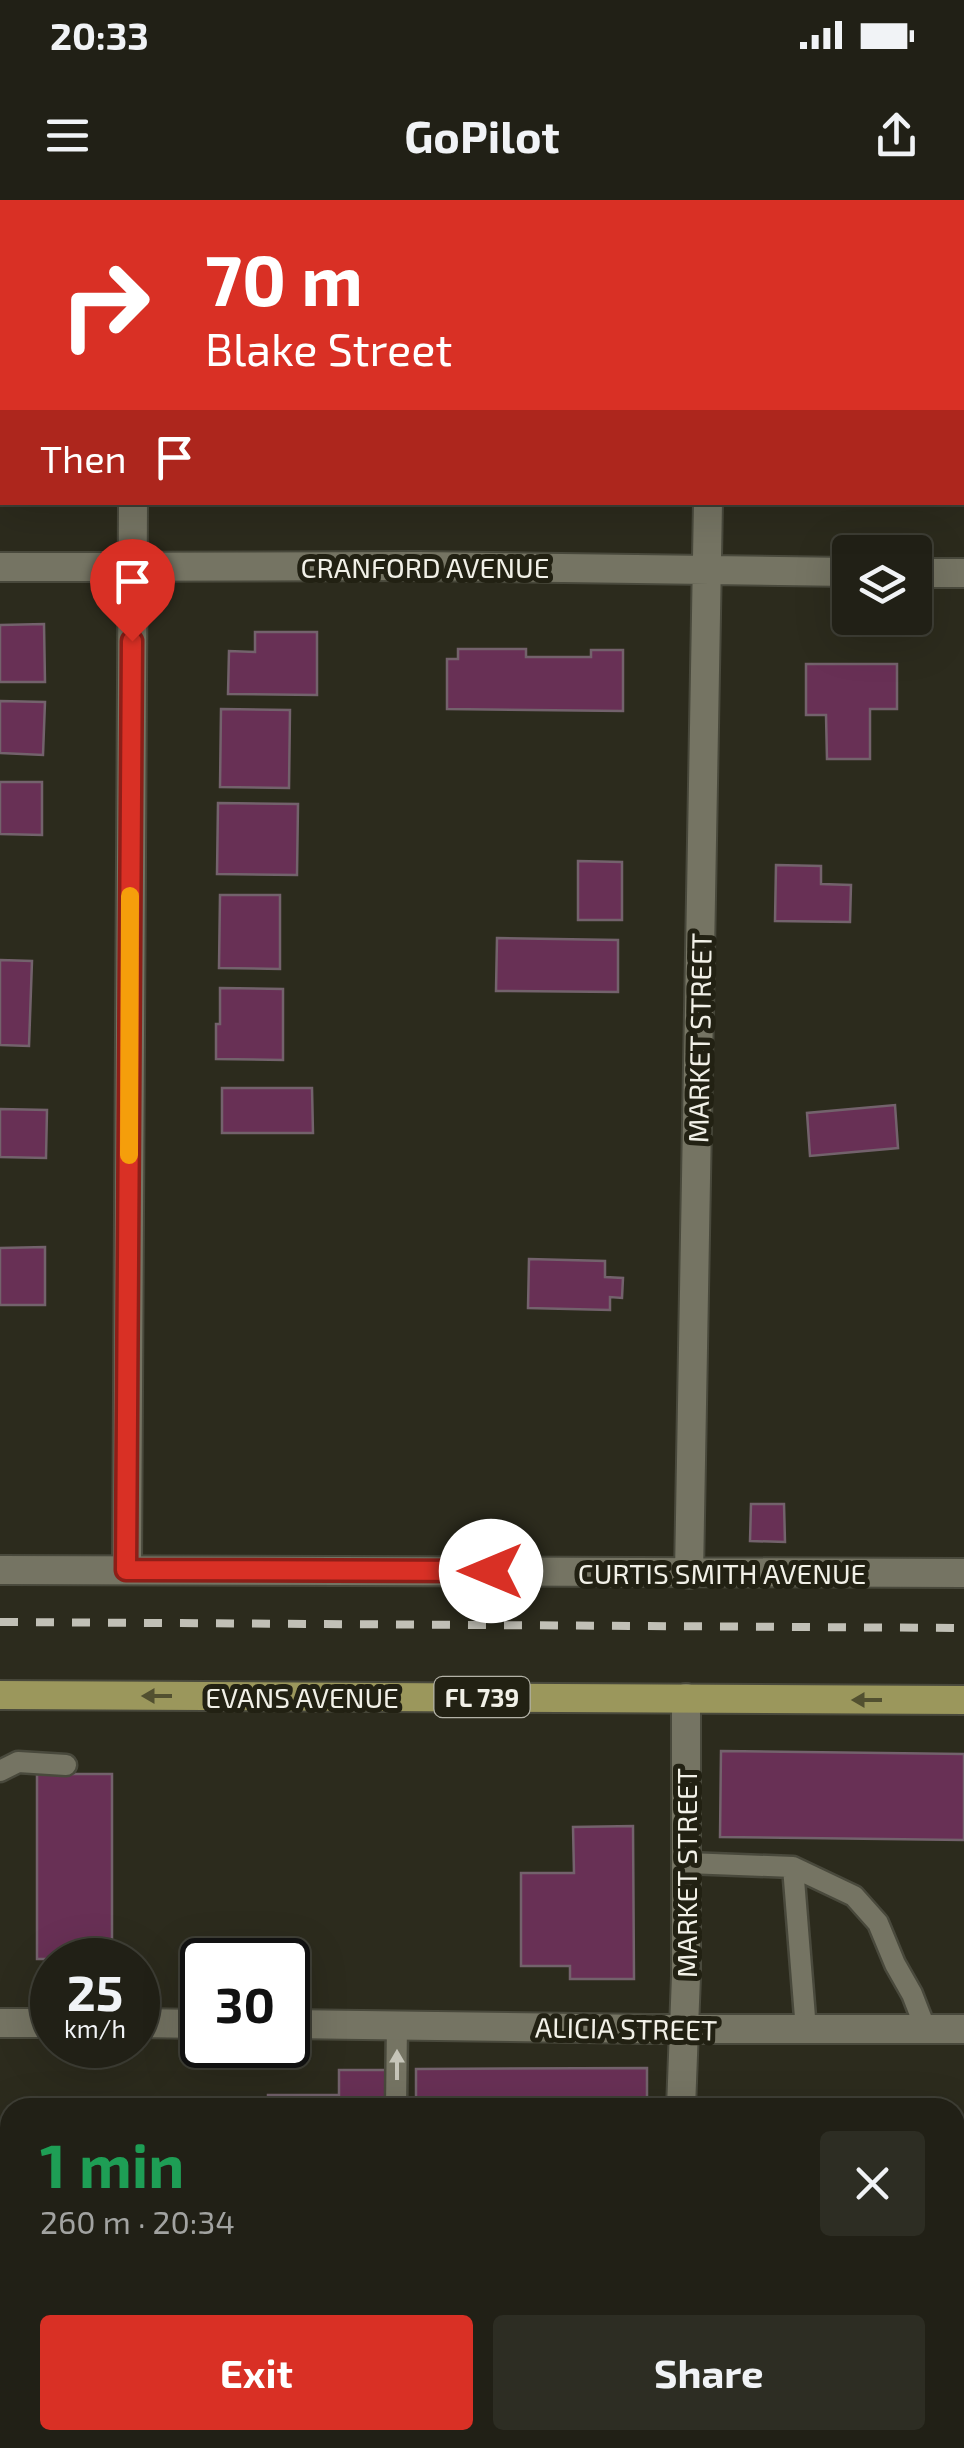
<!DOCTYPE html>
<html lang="en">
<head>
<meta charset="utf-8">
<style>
	body { margin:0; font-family:"Exo 2",sans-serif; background:#2d2d23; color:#f1f3f6; height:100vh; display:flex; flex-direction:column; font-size:38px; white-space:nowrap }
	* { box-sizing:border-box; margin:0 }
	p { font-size:32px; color:#a2a3a1 }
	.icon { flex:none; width:55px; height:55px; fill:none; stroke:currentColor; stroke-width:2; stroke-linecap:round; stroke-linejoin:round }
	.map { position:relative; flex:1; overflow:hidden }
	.drawer { position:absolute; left:0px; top:1898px; width:965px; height:352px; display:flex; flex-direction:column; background:#212016; border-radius:30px 30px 0 0; box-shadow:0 10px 40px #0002,0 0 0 2px #3e3e35 }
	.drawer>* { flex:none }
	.guide { position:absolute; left:0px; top:0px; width:965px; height:305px; box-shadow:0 10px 40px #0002,0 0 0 2px #3e3e35; background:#d93025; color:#fff; overflow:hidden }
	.tools { position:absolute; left:832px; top:335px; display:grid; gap:20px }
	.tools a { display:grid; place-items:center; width:100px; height:100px; border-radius:10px; background:#212016; box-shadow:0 10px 40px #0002,0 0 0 2px #3e3e35; font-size:50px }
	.speed { position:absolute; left:30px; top:1738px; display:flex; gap:20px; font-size:50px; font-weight:700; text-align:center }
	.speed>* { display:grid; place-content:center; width:130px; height:130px; border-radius:50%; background:#212016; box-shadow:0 10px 40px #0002,0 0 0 2px #3e3e35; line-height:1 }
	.speed small { font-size:25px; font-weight:400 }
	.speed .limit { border:5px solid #111; border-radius:15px; background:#fff; color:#111 }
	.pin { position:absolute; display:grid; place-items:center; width:85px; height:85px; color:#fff; margin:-102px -42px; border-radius:50% 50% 50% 0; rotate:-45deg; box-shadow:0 0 10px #0007 }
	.pin .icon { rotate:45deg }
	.me { position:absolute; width:110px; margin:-55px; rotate:270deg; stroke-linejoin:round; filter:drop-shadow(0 0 8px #0008) }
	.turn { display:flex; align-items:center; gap:35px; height:210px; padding:0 40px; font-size:45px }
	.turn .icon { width:130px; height:130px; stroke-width:2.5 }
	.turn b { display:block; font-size:70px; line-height:85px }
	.then { display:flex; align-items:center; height:95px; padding:0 40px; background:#0003; gap:20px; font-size:38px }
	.round { display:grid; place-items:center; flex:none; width:105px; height:105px; border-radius:10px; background:#2d2d23 }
	.head { display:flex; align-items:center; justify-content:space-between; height:170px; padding:0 40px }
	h1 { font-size:60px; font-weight:700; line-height:75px; color:#1e9e55 }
	.button { display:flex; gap:20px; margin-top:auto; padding:20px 40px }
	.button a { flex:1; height:115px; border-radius:10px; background:#d93025; color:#fff; font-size:40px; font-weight:700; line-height:115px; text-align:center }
	.button a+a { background:#2d2d23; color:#f1f3f6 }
	.status { display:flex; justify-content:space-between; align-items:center; height:70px; padding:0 50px; background:#212016; direction:ltr }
	.status svg { height:28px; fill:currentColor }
	header { display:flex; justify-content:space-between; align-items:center; height:130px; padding:0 40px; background:#212016; font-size:45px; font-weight:700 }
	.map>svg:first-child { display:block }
	.building { fill:#683055; stroke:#73626c; stroke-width:2.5 }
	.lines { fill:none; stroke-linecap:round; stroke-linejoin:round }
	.service-casing { stroke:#49493c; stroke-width:25 }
	.minor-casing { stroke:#49493c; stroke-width:32 }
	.primary-casing { stroke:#49493c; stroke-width:32 }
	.service { stroke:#757463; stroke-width:20 }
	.minor { stroke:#757463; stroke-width:28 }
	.primary { stroke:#9b975c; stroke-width:28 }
	.rail { stroke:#c1c0b6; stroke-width:8; stroke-dasharray:18 18; stroke-linecap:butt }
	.oneway { fill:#525030 }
	.oneway2 { fill:#c6c5b9 }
	.route-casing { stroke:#8d1f18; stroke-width:25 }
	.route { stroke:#d93025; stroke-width:18 }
	.slow { stroke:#f59e0b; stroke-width:18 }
	.labels { text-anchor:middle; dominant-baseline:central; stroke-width:10; stroke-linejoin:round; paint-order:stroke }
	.shield { fill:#222113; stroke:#b3b2a7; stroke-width:2.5 }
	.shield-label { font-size:25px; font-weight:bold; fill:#f1f0e7 }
	.street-label { font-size:28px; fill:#f1f0e7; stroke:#222113 }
</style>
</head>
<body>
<div class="status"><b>20:33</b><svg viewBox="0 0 49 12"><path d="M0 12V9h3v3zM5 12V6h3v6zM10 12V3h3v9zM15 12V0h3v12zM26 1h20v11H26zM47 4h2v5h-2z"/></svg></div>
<header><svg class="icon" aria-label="menu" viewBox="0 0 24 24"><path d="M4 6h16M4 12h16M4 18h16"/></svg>GoPilot<svg class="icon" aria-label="share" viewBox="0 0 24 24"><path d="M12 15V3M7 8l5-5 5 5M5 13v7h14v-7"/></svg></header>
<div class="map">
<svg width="964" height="2248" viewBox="0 0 964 2248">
	<rect width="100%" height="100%" fill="#2c2b1d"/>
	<path class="building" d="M 536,0 L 625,0 L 625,2 L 536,2 Z
		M 0,24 L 2,24 L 2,67 L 0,67 Z
		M 0,92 L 2,92 L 2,140 L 0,140 Z
		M 0,184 L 2,184 L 2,229 L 0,229 Z
		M 962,191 L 964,191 L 962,277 Z
		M 44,424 L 45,482 L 0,482 L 0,425 Z
		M 255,432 L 317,432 L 317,495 L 228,494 L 229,451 L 255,452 Z
		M 458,449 L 526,449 L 526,457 L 591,457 L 591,450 L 623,450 L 623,511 L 447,509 L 447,459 L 458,459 Z
		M 806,464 L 897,464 L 897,509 L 870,509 L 870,559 L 827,559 L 826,515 L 806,515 Z
		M 0,501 L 45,502 L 43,555 L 0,553 Z
		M 221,509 L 290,510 L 289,588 L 220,587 Z
		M 0,582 L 42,582 L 42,635 L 0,634 Z
		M 218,603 L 298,604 L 297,675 L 217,674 Z
		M 578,661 L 622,662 L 622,720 L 578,720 Z
		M 776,665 L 821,666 L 821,684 L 851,685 L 850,722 L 775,721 Z
		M 220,695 L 280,695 L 280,769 L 219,768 Z
		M 497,738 L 618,740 L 618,792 L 496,791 Z
		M 0,760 L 32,761 L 29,846 L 0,845 Z
		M 220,788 L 283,789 L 283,860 L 216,859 L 216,824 L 220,824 Z
		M 222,888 L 312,888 L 313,933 L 222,933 Z
		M 895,905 L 898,948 L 810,956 L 807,913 Z
		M 0,909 L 47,910 L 46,958 L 0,957 Z
		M 45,1047 L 45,1105 L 0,1105 L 0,1048 Z
		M 529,1059 L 605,1061 L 605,1077 L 623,1078 L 622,1098 L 610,1097 L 610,1110 L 528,1108 Z
		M 751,1304 L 784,1304 L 785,1342 L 750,1341 Z
		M 721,1551 L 964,1554 L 964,1640 L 720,1637 Z
		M 37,1574 L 112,1574 L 112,1759 L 37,1759 Z
		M 633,1626 L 634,1779 L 570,1779 L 570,1766 L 521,1766 L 521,1673 L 574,1673 L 573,1627 Z
		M 647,1868 L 647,1908 L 416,1908 L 416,1869 Z
		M 339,1870 L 389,1870 L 389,1908 L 268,1908 L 268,1895 L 339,1895 Z
		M 38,1903 L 186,1903 L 186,1908 L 38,1908 Z
		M 955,2125 L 964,2125 L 964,2227 L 955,2227 Z
		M 33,2240 L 190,2240 L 189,2248 L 33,2248 Z
		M 417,2240 L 515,2240 L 515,2248 L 417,2248 Z
		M 593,2240 L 645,2240 L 645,2248 L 593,2248 Z"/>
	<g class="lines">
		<defs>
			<path id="service" d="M 0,1571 L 18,1562 L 66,1565
				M 687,1663 L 793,1667 L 806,1830
				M 793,1667 L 854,1696 L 878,1723 L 895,1764 L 912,1794 L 926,1830
				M 396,1908 L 397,1823
				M 0,2098 L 10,2098
				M 955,2106 L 964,2106
				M 248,2248 L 249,2240"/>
			<path id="minor" d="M 137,2 L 137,0
				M 711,2 L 711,0
				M 0,367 L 419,366 L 850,372
				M 915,373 L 964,373
				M 0,1370 L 964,1373
				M 127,1370 L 133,302
				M 689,1374 L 708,302
				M 0,1823 L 52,1823
				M 138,1823 L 202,1824
				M 288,1824 L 650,1829 L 964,1829
				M 681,1908 L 686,1776 L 686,1498
				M 678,2240 L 679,2248"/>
			<path id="primary" d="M 0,1495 L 964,1500"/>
		</defs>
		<use href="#service" class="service-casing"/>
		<use href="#minor" class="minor-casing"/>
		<use href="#primary" class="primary-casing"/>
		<use href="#service" class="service"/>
		<use href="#minor" class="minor"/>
		<use href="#primary" class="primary"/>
		<path class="rail" d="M 0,1422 L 964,1428"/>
	</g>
	<defs><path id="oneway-solid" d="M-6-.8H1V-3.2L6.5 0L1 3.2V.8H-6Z" transform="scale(2.5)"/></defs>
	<g class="oneway">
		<use href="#oneway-solid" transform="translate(157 1496) rotate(-180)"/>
		<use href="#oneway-solid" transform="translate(867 1500) rotate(-180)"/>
	</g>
	<use class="oneway2" href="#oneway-solid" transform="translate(397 1865) rotate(-90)"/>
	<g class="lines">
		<defs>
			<path id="route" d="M 132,441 L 126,1370 L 491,1371"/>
		</defs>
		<use href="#route" class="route-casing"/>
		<use href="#route" class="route"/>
		<path class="slow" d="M 129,955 L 130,696"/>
	</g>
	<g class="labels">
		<rect class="shield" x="434.5" y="1477" width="95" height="40" rx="8"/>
		<g class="shield-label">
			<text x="482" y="1497">FL 739</text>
		</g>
		<g class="street-label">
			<text x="425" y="367">CRANFORD AVENUE</text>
			<text transform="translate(699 838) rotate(-89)">MARKET STREET</text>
			<text x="722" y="1373">CURTIS SMITH AVENUE</text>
			<text x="302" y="1497">EVANS AVENUE</text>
			<text transform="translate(686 1673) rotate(-90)">MARKET STREET</text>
			<text transform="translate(626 1828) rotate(1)">ALICIA STREET</text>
		</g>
	</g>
</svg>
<div class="tools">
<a><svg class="icon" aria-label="layers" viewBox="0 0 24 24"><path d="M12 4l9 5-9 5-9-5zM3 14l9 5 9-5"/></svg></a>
</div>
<div class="speed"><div>25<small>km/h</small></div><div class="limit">30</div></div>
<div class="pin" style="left:132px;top:441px;background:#d93025"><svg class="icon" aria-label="arrive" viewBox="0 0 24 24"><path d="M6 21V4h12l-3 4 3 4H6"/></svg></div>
<svg class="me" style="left:491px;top:1371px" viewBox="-20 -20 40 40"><circle r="19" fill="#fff"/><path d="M0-13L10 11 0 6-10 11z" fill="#d93025"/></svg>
<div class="guide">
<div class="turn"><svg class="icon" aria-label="right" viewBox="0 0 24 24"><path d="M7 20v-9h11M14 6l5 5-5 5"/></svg><div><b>70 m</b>Blake Street</div></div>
<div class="then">Then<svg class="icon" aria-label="arrive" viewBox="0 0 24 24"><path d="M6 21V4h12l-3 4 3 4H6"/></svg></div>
</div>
<section class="drawer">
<div class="head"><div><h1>1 min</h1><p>260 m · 20:34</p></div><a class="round"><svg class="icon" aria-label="close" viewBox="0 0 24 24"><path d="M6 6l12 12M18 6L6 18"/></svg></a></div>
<div class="button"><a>Exit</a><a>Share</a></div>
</section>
</div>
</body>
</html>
